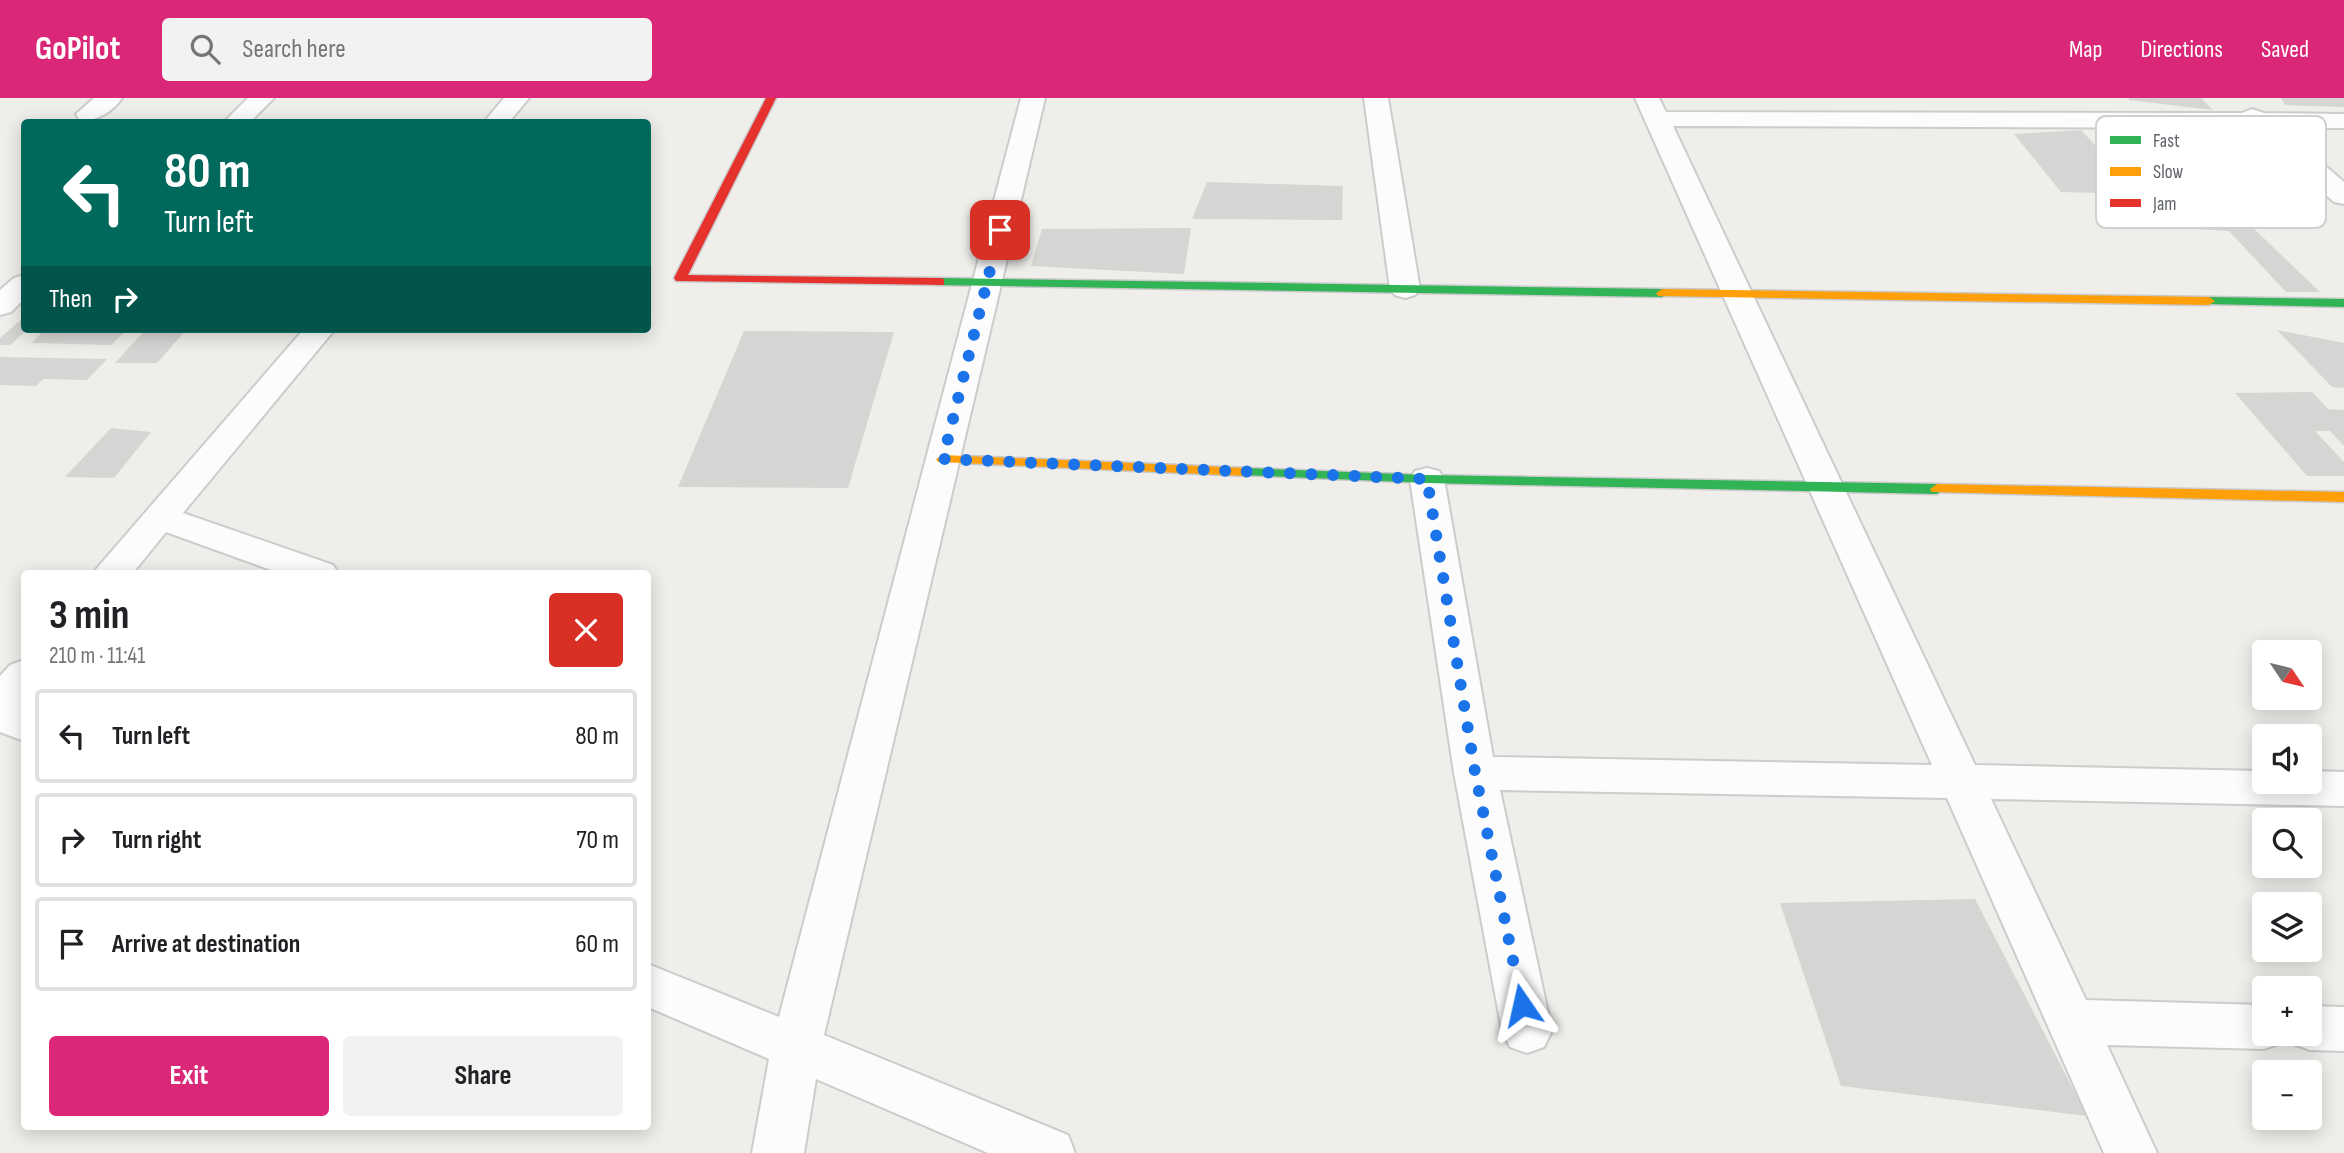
<!DOCTYPE html>
<html lang="en">
<head>
<meta charset="utf-8">
<style>
	body { margin:0; font-family:"Sofia Sans Condensed",sans-serif; background:#f2f2f2; color:#202124; height:100vh; display:flex; flex-direction:column; font-size:26px; white-space:nowrap }
	* { box-sizing:border-box; margin:0 }
	p { font-size:23px; color:#757577 }
	.icon { flex:none; width:38px; height:38px; fill:none; stroke:currentColor; stroke-width:2; stroke-linecap:round; stroke-linejoin:round }
	.map { position:relative; flex:1; overflow:hidden }
	.panel { position:absolute; left:21px; top:472px; width:630px; height:560px; display:flex; flex-direction:column; background:#fff; border-radius:7px; box-shadow:0 4px 18px #0003 }
	.panel>* { flex:none }
	.banner { position:absolute; left:21px; top:21px; width:630px; height:214px; border-radius:7px; box-shadow:0 4px 18px #0003; background:#00695c; color:#fff; overflow:hidden }
	.needle { width:46px; rotate:125deg }
	.controls { position:absolute; left:2252px; top:542px; display:grid; gap:14px }
	.controls a { display:grid; place-items:center; width:70px; height:70px; border-radius:7px; background:#fff; box-shadow:0 4px 18px #0003; font-size:35px }
	.pin { position:absolute; display:grid; place-items:center; width:60px; height:60px; color:#fff; margin:-30px; border-radius:14px; box-shadow:0 4px 10px #0006 }
	.me { position:absolute; width:77px; margin:-38px; rotate:349deg; stroke-linejoin:round; filter:drop-shadow(0 0 5px #0008) }
	.turn { display:flex; align-items:center; gap:24px; height:147px; padding:0 28px; font-size:32px }
	.turn .icon { width:91px; height:91px; stroke-width:2.5 }
	.turn b { display:block; font-size:49px; line-height:60px }
	.then { display:flex; align-items:center; height:66px; padding:0 28px; background:#0003; gap:14px; font-size:26px }
	.round { display:grid; place-items:center; flex:none; width:74px; height:74px; border-radius:7px; background:#f2f2f2 }
	.head { display:flex; align-items:center; justify-content:space-between; height:119px; padding:0 28px }
	h1 { font-size:42px; font-weight:700; line-height:52px }
	.action { display:flex; gap:14px; margin-top:auto; padding:14px 28px }
	.action a { flex:1; height:80px; border-radius:7px; background:#db2777; color:#fff; font-size:28px; font-weight:700; line-height:80px; text-align:center }
	.action a+a { background:#f2f2f2; color:#202124 }
	ul { padding:0; list-style:none }
	li { display:flex; align-items:center; gap:21px; height:94px; margin:0 14px 10px; padding:0 14px; border:4px solid #e0e0e0; border-radius:7px }
	li div { flex:1 }
	li b { display:block; font-size:26px }
	li em { font-style:normal }
	header { display:flex; align-items:center; gap:42px; box-sizing:border-box; height:98px; padding:0 35px; background:#db2777; color:#fff }
	header strong { font-size:33px }
	nav { display:flex; gap:38px; margin-inline-start:auto; font-size:24px }
	.search { width:490px; height:63px; background:#f2f2f2; display:flex; align-items:center; gap:18px; box-sizing:border-box; padding:0 24px; border-radius:7px; color:#757577; font-size:26px }
	.map>svg:first-child { display:block }
	.building { fill:#d6d5d3 }
	.lines { fill:none; stroke-linecap:round; stroke-linejoin:round }
	.street-casing { stroke:#cbcccc; stroke-width:4 }
	.fast-casing { stroke:#cacacb; stroke-width:3 }
	.slow-casing { stroke:#cacacb; stroke-width:3 }
	.jam-casing { stroke:#cacacb; stroke-width:3 }
	.street { fill:#fdfcfc; fill-rule:evenodd }
	.fast { fill:#30b455; fill-rule:evenodd }
	.slow { fill:#ff9f0a; fill-rule:evenodd }
	.jam { fill:#e5322d; fill-rule:evenodd }
	.route { stroke:#1a73e8; stroke-width:12; stroke-dasharray:0 21.6 }
	.key { fill:#fff; stroke:#cfd0d2; stroke-width:2 }
	.key-label { font-size:19px; fill:#5f6368 }
</style>
</head>
<body>
<header>
<strong>GoPilot</strong>
<div class="search"><svg class="icon" aria-label="search" viewBox="0 0 24 24"><circle cx="10" cy="10" r="6"/><path d="M15 15l6 6"/></svg>Search here</div>
<nav><a>Map</a><a>Directions</a><a>Saved</a></nav>
</header>
<div class="map">
<svg width="2344" height="1055" viewBox="0 0 2344 1055">
	<rect width="100%" height="100%" fill="#efeeea"/>
	<path class="building" d="M 2129,0 L 2201,0 L 2213,12 L 2129,2 Z
		M 2281,0 L 2344,0 L 2344,9 L 2285,7 Z
		M 2081,32 L 2140,96 L 2061,94 L 2014,36 Z
		M 1207,84 L 1343,88 L 1342,122 L 1192,121 Z
		M 2227,105 L 2320,194 L 2286,194 L 2229,133 L 2176,130 L 2153,107 Z
		M 1191,130 L 1184,176 L 1031,168 L 1042,131 Z
		M 24,219 L 24,231 L 28,231 L 10,247 L 0,247 L 0,240 Z
		M 46,231 L 128,231 L 111,247 L 31,245 Z
		M 146,231 L 187,231 L 157,265 L 115,265 Z
		M 2277,232 L 2344,245 L 2344,290 L 2332,289 Z
		M 744,233 L 894,234 L 848,390 L 678,389 Z
		M 0,259 L 107,261 L 87,282 L 43,281 L 36,288 L 0,287 Z
		M 2312,294 L 2328,311 L 2344,312 L 2344,348 L 2330,333 L 2315,333 L 2344,364 L 2344,378 L 2307,378 L 2235,295 Z
		M 111,330 L 151,334 L 114,380 L 65,379 Z
		M 1975,801 L 2087,1018 L 1841,988 L 1780,805 Z"/>
	<g class="lines">
		<defs>
			<path id="street" d="M 94,0 L 122,0 C 113,13 96,25 79,21 L 76,16 Z
				M 248,0 L 274,0 L 250,24 L 224,24 Z
				M 504,0 L 529,0 L 509,24 L 484,24 Z
				M 1021,0 L 1045,0 L 824,937 L 1068,1037 L 1075,1055 L 988,1055 L 816,981 L 804,1055 L 752,1055 L 769,961 L 648,909 L 648,866 L 779,919 Z
				M 1364,0 L 1388,0 L 1420,191 L 1415,197 L 1405,200 L 1395,197 L 1390,191 Z
				M 1635,0 L 1659,0 L 1666,14 L 2242,15 L 2252,11 L 2264,15 L 2344,16 L 2344,30 L 2281,30 L 2344,84 L 2344,106 L 2334,104 L 2251,30 L 1673,28 L 1975,667 L 2264,673 L 2264,684 L 2310,684 L 2310,673 L 2344,674 L 2344,708 L 1991,701 L 2086,902 L 2264,907 L 2264,936 L 2285,936 L 2281,945 L 2264,951 L 2107,947 L 2157,1055 L 2104,1055 L 1947,700 L 1500,692 L 1552,933 L 1544,949 L 1527,955 L 1510,949 L 1502,933 L 1454,675 L 1410,381 L 1415,373 L 1427,370 L 1439,373 L 1444,381 L 1493,659 L 1932,667 Z
				M 24,177 L 24,201 L 11,214 L 0,217 L 0,192 L 14,180 Z
				M 304,231 L 335,231 L 183,415 L 333,467 L 339,476 L 282,476 L 166,434 L 132,476 L 92,476 Z
				M 24,562 L 24,604 L 21,609 L 24,610 L 24,643 L 0,634 L 0,578 L 10,567 Z
				M 2310,908 L 2344,909 L 2344,953 L 2310,952 L 2293,946 L 2288,936 L 2310,936 Z"/>
			<path id="fast" d="M 940,180 L 1662,191 L 1668,195 L 1662,199 L 936,187 L 936,181 Z
				M 2209,199 L 2344,201 L 2344,209 L 2205,206 L 2203,203 Z
				M 1247,370 L 1427,377 L 1937,386 L 1944,391 L 1937,396 L 1427,385 L 1242,377 L 1240,374 Z"/>
			<path id="slow" d="M 1662,191 L 2209,199 L 2215,203 L 2209,207 L 1658,198 L 1656,195 Z
				M 943,357 L 1247,370 L 1254,374 L 1247,378 L 938,364 L 936,361 Z
				M 1937,386 L 2344,394 L 2344,404 L 1932,394 L 1930,391 Z"/>
			<path id="jam" d="M 766,0 L 776,0 L 688,177 L 940,180 L 944,181 L 944,187 L 676,183 L 674,180 Z"/>
		</defs>
		<use href="#street" class="street-casing"/>
		<use href="#fast" class="fast-casing"/>
		<use href="#slow" class="slow-casing"/>
		<use href="#jam" class="jam-casing"/>
		<use href="#street" class="street"/>
		<use href="#fast" class="fast"/>
		<use href="#slow" class="slow"/>
		<use href="#jam" class="jam"/>
	</g>
	<g class="lines">
		<path class="route" d="M 1000,132 L 943,361 L 1427,381 L 1475,674 L 1522,907"/>
	</g>
	<rect x="2096" y="18" width="230" height="112" rx="10" class="key"/>
	<rect x="2110" y="38" width="31" height="8" fill="#30b455"/>
	<rect x="2110" y="69" width="31" height="9" fill="#ff9f0a"/>
	<rect x="2110" y="101" width="31" height="8" fill="#e5322d"/>
	<g class="key-label">
		<text x="2153" y="49">Fast</text>
		<text x="2153" y="80">Slow</text>
		<text x="2153" y="112">Jam</text>
	</g>
</svg>
<div class="controls">
<a><svg class="needle" viewBox="-14 -14 28 28"><path d="M0-13l5 13h-10z" fill="#e53935"/><path d="M0 13l5-13h-10z" fill="#757577"/></svg></a>
<a><svg class="icon" aria-label="sound" viewBox="0 0 24 24"><path d="M4 9h4l5-4v14l-5-4H4zM17 9q2 3 0 6"/></svg></a>
<a><svg class="icon" aria-label="search" viewBox="0 0 24 24"><circle cx="10" cy="10" r="6"/><path d="M15 15l6 6"/></svg></a>
<a><svg class="icon" aria-label="layers" viewBox="0 0 24 24"><path d="M12 4l9 5-9 5-9-5zM3 14l9 5 9-5"/></svg></a>
<a>+</a>
<a>−</a>
</div>
<div class="pin" style="left:1000px;top:132px;background:#d93025"><svg class="icon" aria-label="arrive" viewBox="0 0 24 24"><path d="M6 21V4h12l-3 4 3 4H6"/></svg></div>
<svg class="me" style="left:1522px;top:907px" viewBox="-20 -20 40 40"><path d="M0-17L14 15 0 8-14 15z" fill="#1a73e8" stroke="#fff" stroke-width="4"/></svg>
<div class="banner">
<div class="turn"><svg class="icon" aria-label="left" viewBox="0 0 24 24"><path d="M17 20v-9H6M10 6l-5 5 5 5"/></svg><div><b>80 m</b>Turn left</div></div>
<div class="then">Then<svg class="icon" aria-label="right" viewBox="0 0 24 24"><path d="M7 20v-9h11M14 6l5 5-5 5"/></svg></div>
</div>
<section class="panel">
<div class="head"><div><h1>3 min</h1><p>210 m · 11:41</p></div><a class="round" style="background:#d93025;color:#fff"><svg class="icon" aria-label="close" viewBox="0 0 24 24"><path d="M6 6l12 12M18 6L6 18"/></svg></a></div>
<ul>
<li><svg class="icon" aria-label="left" viewBox="0 0 24 24"><path d="M17 20v-9H6M10 6l-5 5 5 5"/></svg><div><b>Turn left</b></div><em>80 m</em></li>
<li><svg class="icon" aria-label="right" viewBox="0 0 24 24"><path d="M7 20v-9h11M14 6l5 5-5 5"/></svg><div><b>Turn right</b></div><em>70 m</em></li>
<li><svg class="icon" aria-label="arrive" viewBox="0 0 24 24"><path d="M6 21V4h12l-3 4 3 4H6"/></svg><div><b>Arrive at destination</b></div><em>60 m</em></li>
</ul>
<div class="action"><a>Exit</a><a>Share</a></div>
</section>
</div>
</body>
</html>
